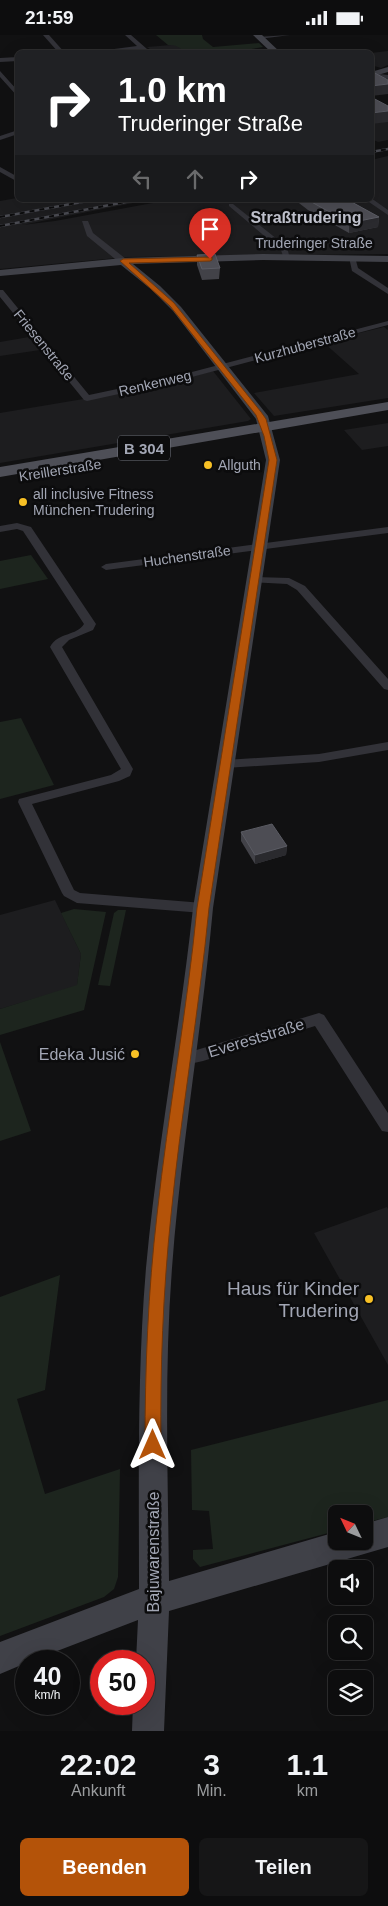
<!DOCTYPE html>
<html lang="de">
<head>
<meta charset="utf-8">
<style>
	body { margin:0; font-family:Helvetica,sans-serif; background:#161617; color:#f1f3f6; height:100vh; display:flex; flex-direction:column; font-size:19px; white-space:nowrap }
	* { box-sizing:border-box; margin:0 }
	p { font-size:16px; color:#9a9c9e }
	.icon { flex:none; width:28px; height:28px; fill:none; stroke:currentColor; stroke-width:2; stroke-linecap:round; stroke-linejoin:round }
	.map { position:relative; height:1696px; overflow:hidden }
	.sheet { display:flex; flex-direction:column; background:#0d0d0e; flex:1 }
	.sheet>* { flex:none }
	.guide { position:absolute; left:15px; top:15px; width:359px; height:152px; border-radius:8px; box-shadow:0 5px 20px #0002,0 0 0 1px #2d2d2e; background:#202124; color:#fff; overflow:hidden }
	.needle { width:32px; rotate:313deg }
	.tools { position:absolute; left:328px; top:1470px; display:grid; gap:10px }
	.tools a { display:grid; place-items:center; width:45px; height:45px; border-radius:8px; background:#0d0d0e; box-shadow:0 5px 20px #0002,0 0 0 1px #2d2d2e; font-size:25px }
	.speed { position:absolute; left:15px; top:1615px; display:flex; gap:10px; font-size:25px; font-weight:700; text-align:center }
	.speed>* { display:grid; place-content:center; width:65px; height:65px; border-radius:50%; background:#0d0d0e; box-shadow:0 5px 20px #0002,0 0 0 1px #2d2d2e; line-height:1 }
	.speed small { font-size:12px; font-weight:400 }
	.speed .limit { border:8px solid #d22; background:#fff; color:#111 }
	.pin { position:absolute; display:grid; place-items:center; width:42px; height:42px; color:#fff; margin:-51px -21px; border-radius:50% 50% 50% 0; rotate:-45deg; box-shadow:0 0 5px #0007 }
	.pin .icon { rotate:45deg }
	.me { position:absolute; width:55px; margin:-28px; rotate:0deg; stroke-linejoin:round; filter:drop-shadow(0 0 4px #0008) }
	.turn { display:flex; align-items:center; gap:18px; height:105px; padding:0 20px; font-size:22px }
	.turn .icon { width:65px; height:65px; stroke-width:2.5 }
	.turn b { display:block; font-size:35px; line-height:42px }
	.lanes { display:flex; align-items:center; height:48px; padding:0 20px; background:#0003; justify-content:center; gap:25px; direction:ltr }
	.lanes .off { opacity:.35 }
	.eta { display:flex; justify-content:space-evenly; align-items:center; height:85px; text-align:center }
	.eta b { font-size:30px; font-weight:600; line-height:35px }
	.cta { display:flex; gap:10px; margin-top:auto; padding:10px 20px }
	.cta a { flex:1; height:58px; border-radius:8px; background:#b45309; color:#fff; font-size:20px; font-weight:600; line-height:58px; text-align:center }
	.cta a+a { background:#161617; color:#f1f3f6 }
	.status { display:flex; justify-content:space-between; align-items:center; height:35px; padding:0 25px; background:#0d0d0e; direction:ltr }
	.status svg { height:14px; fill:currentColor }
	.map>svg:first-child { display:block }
	.built { fill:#1d1d1f }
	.green { fill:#1d251e }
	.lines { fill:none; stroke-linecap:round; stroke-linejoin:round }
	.street { fill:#323238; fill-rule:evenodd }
	.secondary { fill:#404148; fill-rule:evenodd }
	.primary { fill:#4e4f57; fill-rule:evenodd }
	.rail-casing { stroke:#494a51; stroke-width:2.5 }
	.rail { stroke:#0c0c0d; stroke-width:2; stroke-dasharray:5; stroke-linecap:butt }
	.wall { fill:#424248 }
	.shaded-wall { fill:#2a2a2e }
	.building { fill:#4d4d54; stroke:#5a5b63 }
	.route { fill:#b45309; stroke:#753606 }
	.poi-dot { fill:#f7c025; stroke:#0c0c0d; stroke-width:2 }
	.labels { text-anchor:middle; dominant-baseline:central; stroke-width:5; stroke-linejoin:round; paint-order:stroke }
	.far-street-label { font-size:14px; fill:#a2a6b4; stroke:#0c0c0d }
	.far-poi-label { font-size:14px; fill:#a2a6b4; stroke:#0c0c0d; text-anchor:start }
	.shield { fill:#0c0c0d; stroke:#757882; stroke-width:1 }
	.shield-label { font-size:15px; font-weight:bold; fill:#a2a6b4 }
	.far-quarter-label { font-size:16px; font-weight:bold; fill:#c3c5d0; stroke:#0c0c0d }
	.street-label { font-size:16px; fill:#a2a6b4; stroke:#0c0c0d }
	.poi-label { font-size:16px; fill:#a2a6b4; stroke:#0c0c0d; text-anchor:end }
	.near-poi-label { font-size:19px; fill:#a2a6b4; stroke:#0c0c0d; text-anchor:end }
</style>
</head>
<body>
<div class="status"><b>21:59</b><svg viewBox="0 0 49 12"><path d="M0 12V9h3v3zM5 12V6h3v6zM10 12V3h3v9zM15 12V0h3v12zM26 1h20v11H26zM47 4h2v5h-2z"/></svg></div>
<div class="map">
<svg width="388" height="1696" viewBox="0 0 388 1696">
	<rect width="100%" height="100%" fill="#111112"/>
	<path class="built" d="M 171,10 L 178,10 L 187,17 L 154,17 L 147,12 Z
		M 388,16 L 388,30 L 381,33 L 371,30 L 371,18 Z
		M 371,73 L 388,82 L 388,105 L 378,107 L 371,104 Z
		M 388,121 L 388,219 L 127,222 L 0,234 L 0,166 L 17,163 L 18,165 L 148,165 L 22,190 L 55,186 L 169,165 L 371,165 L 371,125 Z
		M 384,292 L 388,295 L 388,363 L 274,381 L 254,358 L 359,339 L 323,307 Z
		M 29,302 L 40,315 L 0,321 L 0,307 Z
		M 213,336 L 251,384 L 248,386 L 0,428 L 0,378 L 143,354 Z
		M 388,388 L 388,411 L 362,415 L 344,395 Z
		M 55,865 L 81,919 L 77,951 L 0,974 L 0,880 Z
		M 387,1172 L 388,1174 L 388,1330 L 314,1198 Z"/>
	<path class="green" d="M 156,0 L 202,0 L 203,4 L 213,12 L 259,8 L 263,12 C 244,15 208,22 189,18 C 180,16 180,9 168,10 Z
		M 31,520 L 48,544 L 0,554 L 0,526 Z
		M 21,683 L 54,750 L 0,764 L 0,687 Z
		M 74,874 L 106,877 L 84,975 L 0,1000 L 0,974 L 77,950 L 81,919 L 61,878 Z
		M 118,875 L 126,875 L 110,951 L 98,950 L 114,878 Z
		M 0,1007 L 31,1096 L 0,1106 Z
		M 60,1240 L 45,1355 L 17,1364 L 45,1459 L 120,1434 L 118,1542 L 114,1554 L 104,1562 L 0,1601 L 0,1262 Z
		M 388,1365 L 388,1482 L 364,1488 L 364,1479 L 336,1479 L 336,1496 L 200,1532 L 193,1524 L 193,1515 L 213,1514 L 209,1476 L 192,1475 L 191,1415 Z"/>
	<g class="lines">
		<path class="street" d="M 43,0 L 49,0 L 65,18 L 59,18 Z
			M 125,0 L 131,0 L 147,14 L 147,16 L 140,14 L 84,18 L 137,11 Z
			M 290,0 L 259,4 L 256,2 Z
			M 18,22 L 18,26 L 0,27 L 0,23 Z
			M 0,36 L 18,56 L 18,62 L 0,42 Z
			M 371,38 L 388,40 L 388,44 L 371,40 Z
			M 18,95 L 18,99 L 0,105 L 0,101 Z
			M 0,132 L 18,142 L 18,147 L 0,137 Z
			M 371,163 L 388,175 L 388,180 L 366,165 Z
			M 229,169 L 233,169 L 287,212 L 290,224 L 284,224 L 281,215 L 229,171 Z
			M 82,186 L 88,186 L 93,198 L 126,224 L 126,228 L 120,228 L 87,201 Z
			M 349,222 L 355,222 L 358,233 L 388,253 L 388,259 L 352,236 Z
			M 0,255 L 3,255 L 89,360 L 169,343 L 388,286 L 388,290 L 173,347 L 87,366 L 84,365 L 0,262 Z
			M 17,488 L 31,492 L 96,589 L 93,595 L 69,605 L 62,612 L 133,734 L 130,741 L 119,746 L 32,769 L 74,855 L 80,858 L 203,868 L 208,870 L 210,873 L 208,876 L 203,878 L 77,868 L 64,861 L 62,858 L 18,767 L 19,764 L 111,740 L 121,734 L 50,612 C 58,597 77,601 84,589 L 23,496 L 17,494 L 0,497 L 0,491 Z
			M 388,492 L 388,498 L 106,535 L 101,532 L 106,529 Z
			M 255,542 L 289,543 L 305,551 L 388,644 L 388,655 L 384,654 L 297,555 L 287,549 L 251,547 L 250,545 Z
			M 388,707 L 388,715 L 319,727 L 225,733 L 219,729 L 225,725 L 319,719 Z
			M 319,978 L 324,980 L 388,1078 L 388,1097 L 382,1096 L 315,991 L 203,1026 L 185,1030 L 180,1028 L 177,1024 L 180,1020 Z"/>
		<path class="secondary" d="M 253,0 L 262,0 L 281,18 L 272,18 Z
			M 388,32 L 388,37 L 371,42 L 371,37 Z
			M 263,219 L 388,221 L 388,227 L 263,225 L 133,229 L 160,251 L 181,272 L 268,381 L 280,425 L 213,873 C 202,993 181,1112 172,1233 C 164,1337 168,1441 169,1546 L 336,1497 L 336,1506 L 364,1506 L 364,1489 L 388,1482 L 388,1512 L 169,1576 L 164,1696 L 132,1696 L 133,1669 L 144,1669 L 144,1626 L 136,1626 L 138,1585 L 31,1626 L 26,1626 L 26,1628 L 0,1639 L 0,1607 L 139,1554 C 139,1447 137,1340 146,1233 C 157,1113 180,993 193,873 L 266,425 L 256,384 L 173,276 L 152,255 L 121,230 L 0,241 L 0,235 L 123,223 Z"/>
		<path class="primary" d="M 388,367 L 388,375 L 0,442 L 0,432 Z"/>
		<defs>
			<path id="rail" d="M 371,117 L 388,114
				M 0,182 L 93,165
				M 0,191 L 136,165"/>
		</defs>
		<use href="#rail" class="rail-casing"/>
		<use href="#rail" class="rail"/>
	</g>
	<path class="wall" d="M 295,165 L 348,165 L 379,182 L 378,192 L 349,198 L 308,175 Z
		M 197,220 L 220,233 L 219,244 L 202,245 L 197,230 Z
		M 241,797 L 287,811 L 286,820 L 255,829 L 241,806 Z"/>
	<path class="shaded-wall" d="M 388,49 L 388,59 L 371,61 L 371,51 Z
		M 388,76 L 388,87 L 371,89 L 371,78 Z
		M 379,182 L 378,192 L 349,198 L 349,188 Z
		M 287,811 L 286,820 L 255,829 L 255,820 Z"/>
	<path class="building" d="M 371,36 L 388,45 L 388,49 L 371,51 Z
		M 371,62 L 388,71 L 388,76 L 371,78 Z
		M 308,165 L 348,165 L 379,182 L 349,188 Z
		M 215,219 L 220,233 L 202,234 L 197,220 Z
		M 272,789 L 287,811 L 255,820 L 241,797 Z"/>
	<path class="route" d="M 212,222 L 212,225 L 210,226 L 129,228 L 174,268 L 261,377 L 266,384 L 277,425 L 209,873 C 199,976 181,1078 171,1180 C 163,1257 160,1334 161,1410 L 158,1416 L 153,1418 L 147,1416 L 145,1410 C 145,1334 148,1257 157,1180 C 168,1078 187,976 197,873 L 269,425 L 264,401 L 256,380 L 170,271 L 120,226 L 123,224 Z"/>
	<g class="poi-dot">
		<circle cx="208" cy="430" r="5"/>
		<circle cx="23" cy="467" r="5"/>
		<circle cx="135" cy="1019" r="5"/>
		<circle cx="369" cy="1264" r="5"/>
	</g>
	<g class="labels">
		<g class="far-street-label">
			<text x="314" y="208">Truderinger Straße</text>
			<text transform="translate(44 310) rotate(51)">Friesenstraße</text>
			<text transform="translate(305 310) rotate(-15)">Kurzhuberstraße</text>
			<text transform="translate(155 348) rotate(-13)">Renkenweg</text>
			<text transform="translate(60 435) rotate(-9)">Kreillerstraße</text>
			<text transform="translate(187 521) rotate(-8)">Huchenstraße</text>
		</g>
		<g class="far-poi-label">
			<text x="218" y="430">Allguth</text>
			<text x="33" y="459">all inclusive Fitness<tspan x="33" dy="16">München-Trudering</tspan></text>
		</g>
		<rect class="shield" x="118" y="400.5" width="52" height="25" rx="4"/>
		<g class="shield-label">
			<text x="144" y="413">B 304</text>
		</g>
		<g class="far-quarter-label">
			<text x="306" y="182">Straßtrudering</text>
		</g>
		<g class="street-label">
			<text transform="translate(256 1003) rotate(-17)">Evereststraße</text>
			<text transform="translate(153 1517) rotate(-90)">Bajuwarenstraße</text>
		</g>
		<g class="poi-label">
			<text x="125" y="1019">Edeka Jusić</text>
		</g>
		<g class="near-poi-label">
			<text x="359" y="1253">Haus für Kinder<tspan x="359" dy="22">Trudering</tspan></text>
		</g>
	</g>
</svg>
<div class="tools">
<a><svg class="needle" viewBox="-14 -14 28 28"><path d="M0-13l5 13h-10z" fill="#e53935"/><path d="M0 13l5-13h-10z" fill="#9a9c9e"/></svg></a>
<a><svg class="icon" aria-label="sound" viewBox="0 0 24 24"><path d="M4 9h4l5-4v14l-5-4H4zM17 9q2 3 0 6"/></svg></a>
<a><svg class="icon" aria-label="search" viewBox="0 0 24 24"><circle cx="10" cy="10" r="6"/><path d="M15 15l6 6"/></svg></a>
<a><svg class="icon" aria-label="layers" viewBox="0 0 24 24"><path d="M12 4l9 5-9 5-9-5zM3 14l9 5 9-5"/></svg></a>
</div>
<div class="speed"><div>40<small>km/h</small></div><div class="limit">50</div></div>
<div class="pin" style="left:210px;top:224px;background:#d93025"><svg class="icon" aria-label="arrive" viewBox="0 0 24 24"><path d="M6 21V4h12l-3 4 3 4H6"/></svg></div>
<svg class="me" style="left:153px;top:1410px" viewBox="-20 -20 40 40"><path d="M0-17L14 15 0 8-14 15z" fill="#b45309" stroke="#fff" stroke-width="4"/></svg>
<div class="guide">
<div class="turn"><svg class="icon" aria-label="right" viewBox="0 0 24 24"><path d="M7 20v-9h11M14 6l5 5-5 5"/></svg><div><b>1.0 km</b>Truderinger Straße</div></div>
<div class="lanes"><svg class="icon off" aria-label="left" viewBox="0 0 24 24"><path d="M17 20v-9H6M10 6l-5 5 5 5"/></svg><svg class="icon off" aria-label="ahead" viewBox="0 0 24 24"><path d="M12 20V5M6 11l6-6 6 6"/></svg><svg class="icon" aria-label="right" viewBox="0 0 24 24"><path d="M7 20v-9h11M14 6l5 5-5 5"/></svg></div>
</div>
</div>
<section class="sheet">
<div class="eta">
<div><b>22:02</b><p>Ankunft</p></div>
<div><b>3</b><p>Min.</p></div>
<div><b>1.1</b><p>km</p></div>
</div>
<div class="cta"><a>Beenden</a><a>Teilen</a></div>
</section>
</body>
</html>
